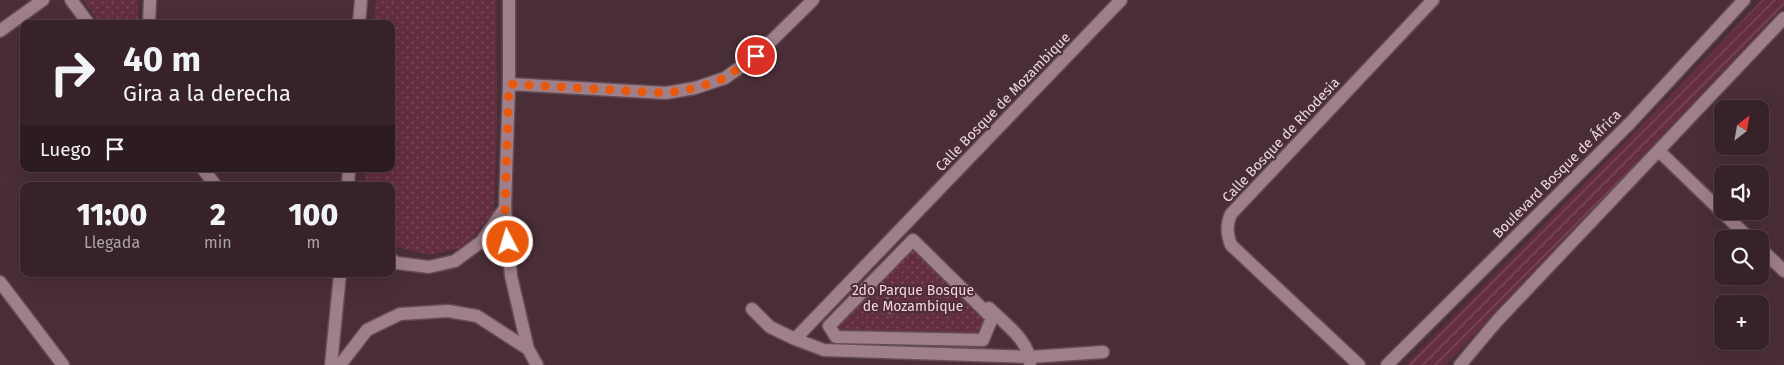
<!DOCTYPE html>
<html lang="es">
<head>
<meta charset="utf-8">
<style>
	body { margin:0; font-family:"Fira Sans",sans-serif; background:#432f35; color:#f1f3f6; height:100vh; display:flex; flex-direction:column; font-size:19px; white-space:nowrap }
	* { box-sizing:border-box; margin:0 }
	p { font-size:16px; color:#aba4a8 }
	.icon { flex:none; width:28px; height:28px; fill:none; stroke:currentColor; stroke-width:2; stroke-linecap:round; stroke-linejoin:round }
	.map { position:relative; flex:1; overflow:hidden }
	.side { position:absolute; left:20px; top:182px; width:375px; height:95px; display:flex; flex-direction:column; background:#382229; border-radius:10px; box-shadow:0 5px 20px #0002,0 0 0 1px #523f46 }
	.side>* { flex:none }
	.hud { position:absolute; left:20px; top:20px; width:375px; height:152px; border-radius:10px; box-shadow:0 5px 20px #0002,0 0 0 1px #523f46; background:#382229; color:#f1f3f6; overflow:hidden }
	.needle { width:32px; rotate:31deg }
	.controls { position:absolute; left:1714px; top:100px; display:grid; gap:10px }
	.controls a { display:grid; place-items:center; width:55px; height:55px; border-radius:10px; background:#382229; box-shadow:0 5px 20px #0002,0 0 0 1px #523f46; font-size:25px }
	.pin { position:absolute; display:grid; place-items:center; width:42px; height:42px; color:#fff; margin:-21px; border:2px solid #fff; border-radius:50%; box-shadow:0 1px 5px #0007 }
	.me { position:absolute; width:55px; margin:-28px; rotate:355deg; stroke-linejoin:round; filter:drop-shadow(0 0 4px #0008) }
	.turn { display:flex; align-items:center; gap:18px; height:105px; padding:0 20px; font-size:22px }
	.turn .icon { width:65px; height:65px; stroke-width:2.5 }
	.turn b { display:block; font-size:35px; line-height:42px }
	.then { display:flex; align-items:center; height:48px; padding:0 20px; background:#0003; gap:10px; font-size:19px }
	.eta { display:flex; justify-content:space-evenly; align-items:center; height:85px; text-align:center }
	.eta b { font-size:30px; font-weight:800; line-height:35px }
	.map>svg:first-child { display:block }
	.grass { fill:url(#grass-dots) }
	.garden { fill:url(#garden-furrows) }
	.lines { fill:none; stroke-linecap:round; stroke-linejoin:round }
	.minor-casing { stroke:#634c54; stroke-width:15 }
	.path { stroke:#7a6169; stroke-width:3; stroke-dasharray:2.5 2.5; stroke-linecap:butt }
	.minor { stroke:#9f7f89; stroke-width:12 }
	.route { stroke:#ea580c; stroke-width:9; stroke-dasharray:0 16.2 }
	.labels { text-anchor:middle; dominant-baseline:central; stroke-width:4; stroke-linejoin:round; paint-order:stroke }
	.street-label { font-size:14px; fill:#ead8dd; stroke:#4a2e37 }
	.park-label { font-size:14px; fill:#fdd1df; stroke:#4a2e37 }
</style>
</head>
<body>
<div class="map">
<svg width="1784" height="365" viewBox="0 0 1784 365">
	<defs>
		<pattern id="grass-dots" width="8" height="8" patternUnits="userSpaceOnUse" patternTransform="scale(1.25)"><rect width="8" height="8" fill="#642e42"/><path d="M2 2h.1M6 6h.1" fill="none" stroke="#7a4c5d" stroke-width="1.8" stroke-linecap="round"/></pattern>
		<pattern id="garden-furrows" width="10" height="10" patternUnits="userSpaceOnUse" patternTransform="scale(1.25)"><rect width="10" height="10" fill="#642e42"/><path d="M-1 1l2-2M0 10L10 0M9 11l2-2" fill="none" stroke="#7a4c5d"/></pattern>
	</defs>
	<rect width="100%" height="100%" fill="#4a2e37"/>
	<path class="grass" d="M 83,0 L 138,0 L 138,24 L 101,24 Z
		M 376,0 L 496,0 L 497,123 L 494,212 L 464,247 L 430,255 L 397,247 L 391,243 L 391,186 L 365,186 L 365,169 L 391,169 L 391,24 L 374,24 Z
		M 913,240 L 992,318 L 983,340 L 836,337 L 829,326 Z"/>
	<path class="garden" d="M 1762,0 L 1784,0 L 1784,6 L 1446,365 L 1406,365 L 1624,143 Z"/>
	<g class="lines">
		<defs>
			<path id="minor" d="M 71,0 L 89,24
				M 509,0 L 509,84 L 505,208 L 511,276 L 528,349 L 537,365
				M 149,24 L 150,0
				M 359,24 L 361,0
				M 0,31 L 43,0
				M 509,84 L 666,93 L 695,88 L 725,78 L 756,56 L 813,0
				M 1659,151 L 1750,239
				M 203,169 L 216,186
				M 348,186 L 349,169
				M 913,240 L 992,318 L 983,340 L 836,337 L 829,326 Z
				M 1760,248 L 1784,271
				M 391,259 L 397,263 L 429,267 L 455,261 L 482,241 L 505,208
				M 0,282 L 63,365
				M 989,308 C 1003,322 1030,341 1030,363
				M 752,309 L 770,327 L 795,339 L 824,350 L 1030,357 L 1103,352
				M 795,339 L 1121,0
				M 331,365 L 340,274
				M 340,365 L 367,330 L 400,314 L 448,311 L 477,316 L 528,349
				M 1359,365 L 1231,245 C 1227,234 1226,225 1231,214 L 1433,0
				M 1387,365 L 1630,123 L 1744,0
				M 1460,365 L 1497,321 L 1784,18"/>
		</defs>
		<use href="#minor" class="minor-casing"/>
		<path class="path" d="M 887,297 L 891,317"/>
		<use href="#minor" class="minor"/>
	</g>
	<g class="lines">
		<path class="route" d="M 508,242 L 505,208 L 509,84 L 666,93 L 696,88 L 725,78 L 756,56"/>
	</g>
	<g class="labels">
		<g class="street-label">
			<text transform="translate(1003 102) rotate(-46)">Calle Bosque de Mozambique</text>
			<text transform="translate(1281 140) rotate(-47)">Calle Bosque de Rhodesia</text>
			<text transform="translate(1557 174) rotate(-45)">Boulevard Bosque de África</text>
		</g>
		<g class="park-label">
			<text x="913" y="290">2do Parque Bosque<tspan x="913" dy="16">de Mozambique</tspan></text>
		</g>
	</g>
</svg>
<div class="controls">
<a><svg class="needle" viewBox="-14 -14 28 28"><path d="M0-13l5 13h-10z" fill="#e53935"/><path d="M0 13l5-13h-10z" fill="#aba4a8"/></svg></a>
<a><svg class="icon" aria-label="sound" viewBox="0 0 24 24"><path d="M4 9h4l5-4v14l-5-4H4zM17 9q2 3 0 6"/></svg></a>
<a><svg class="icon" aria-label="search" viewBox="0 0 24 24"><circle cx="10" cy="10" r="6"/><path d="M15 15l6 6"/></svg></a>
<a>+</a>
</div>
<div class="pin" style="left:756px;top:56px;background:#d93025"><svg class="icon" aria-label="arrive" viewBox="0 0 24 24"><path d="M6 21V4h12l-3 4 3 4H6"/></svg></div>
<svg class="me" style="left:508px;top:242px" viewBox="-20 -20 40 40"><circle r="17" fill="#ea580c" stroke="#fff" stroke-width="3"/><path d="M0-11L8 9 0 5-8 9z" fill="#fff"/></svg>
<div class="hud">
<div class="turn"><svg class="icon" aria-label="right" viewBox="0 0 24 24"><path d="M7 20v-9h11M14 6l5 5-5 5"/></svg><div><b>40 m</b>Gira a la derecha</div></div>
<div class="then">Luego<svg class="icon" aria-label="arrive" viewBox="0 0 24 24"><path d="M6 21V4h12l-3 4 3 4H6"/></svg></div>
</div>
<section class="side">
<div class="eta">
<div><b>11:00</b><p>Llegada</p></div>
<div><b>2</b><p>min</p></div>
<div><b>100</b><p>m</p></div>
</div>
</section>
</div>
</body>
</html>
